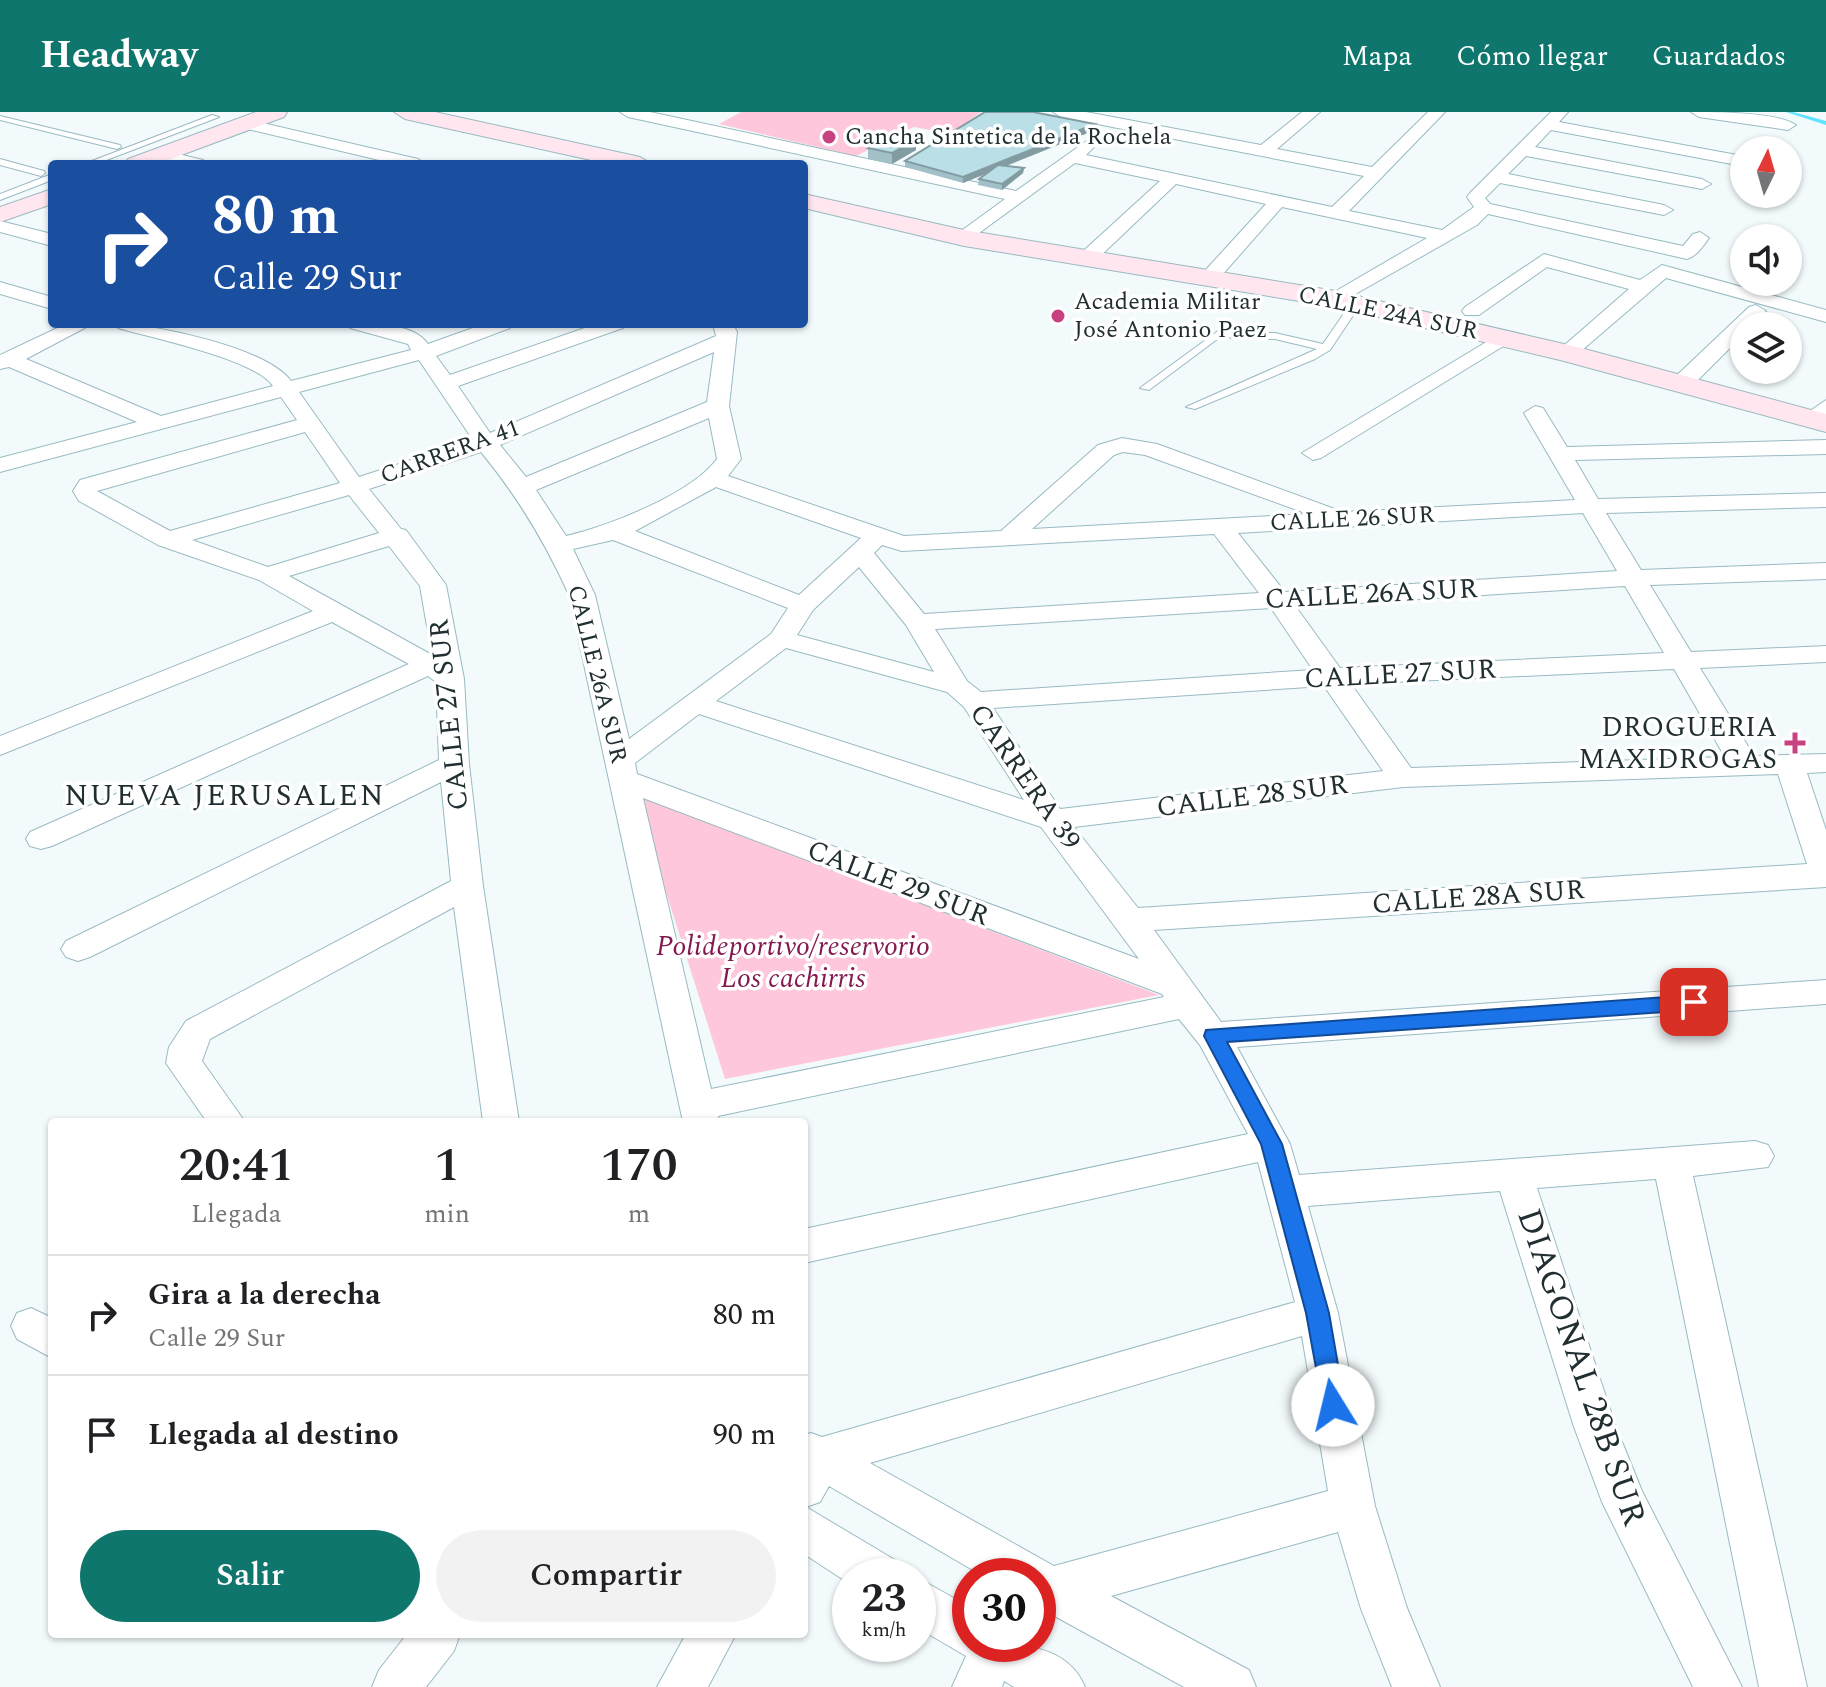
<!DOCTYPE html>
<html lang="es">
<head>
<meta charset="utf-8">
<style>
	body { margin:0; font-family:Spectral,serif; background:#f2f2f2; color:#202124; height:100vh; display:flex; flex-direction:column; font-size:30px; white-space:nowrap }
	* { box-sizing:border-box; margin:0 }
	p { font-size:26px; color:#757577 }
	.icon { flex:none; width:44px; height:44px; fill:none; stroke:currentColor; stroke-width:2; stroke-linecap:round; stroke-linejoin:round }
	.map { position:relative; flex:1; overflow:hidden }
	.details { position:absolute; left:48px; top:1006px; width:760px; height:520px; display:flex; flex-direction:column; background:#fff; border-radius:8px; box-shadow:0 2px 6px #0004 }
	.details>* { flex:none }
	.hud { position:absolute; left:48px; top:48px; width:760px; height:168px; border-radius:8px; box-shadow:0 2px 6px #0004; background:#1a4fa0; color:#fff; overflow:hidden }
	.needle { width:52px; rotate:5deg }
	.tools { position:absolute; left:1730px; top:24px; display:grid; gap:16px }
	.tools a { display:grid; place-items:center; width:72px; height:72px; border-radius:50%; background:#fff; box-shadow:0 2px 6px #0004; font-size:40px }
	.speed { position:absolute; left:832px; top:1446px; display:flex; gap:16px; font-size:40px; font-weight:700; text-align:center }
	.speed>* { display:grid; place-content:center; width:104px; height:104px; border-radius:50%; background:#fff; box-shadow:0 2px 6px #0004; line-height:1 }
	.speed small { font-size:20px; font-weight:400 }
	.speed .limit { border:12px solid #d22; background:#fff; color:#111 }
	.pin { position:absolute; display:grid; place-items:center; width:68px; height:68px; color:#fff; margin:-34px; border-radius:16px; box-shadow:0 4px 12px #0006 }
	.me { position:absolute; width:88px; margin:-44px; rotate:351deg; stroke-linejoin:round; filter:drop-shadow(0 0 6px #0008) }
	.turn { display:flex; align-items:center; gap:28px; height:168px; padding:0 32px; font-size:36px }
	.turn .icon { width:104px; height:104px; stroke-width:2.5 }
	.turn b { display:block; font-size:56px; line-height:68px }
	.eta { display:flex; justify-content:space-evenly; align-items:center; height:136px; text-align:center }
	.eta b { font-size:48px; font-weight:600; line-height:56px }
	.primary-button { display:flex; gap:16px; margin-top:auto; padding:16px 32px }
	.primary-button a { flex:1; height:92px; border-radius:48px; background:#0f766e; color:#fff; font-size:32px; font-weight:600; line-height:92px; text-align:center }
	.primary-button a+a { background:#f2f2f2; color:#202124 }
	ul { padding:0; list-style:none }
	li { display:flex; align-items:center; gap:24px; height:120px; padding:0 32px; border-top:2px solid #e0e0e0 }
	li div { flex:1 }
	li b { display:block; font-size:30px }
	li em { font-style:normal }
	header { display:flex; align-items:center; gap:48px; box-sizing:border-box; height:112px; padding:0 40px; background:#0f766e; color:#fff }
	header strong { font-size:38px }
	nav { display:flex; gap:44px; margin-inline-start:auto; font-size:28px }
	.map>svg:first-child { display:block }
	.green { fill:#ffc7db }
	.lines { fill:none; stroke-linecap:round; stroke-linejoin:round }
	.stream { fill:#60e3fd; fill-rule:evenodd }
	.lane-casing { stroke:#98bac2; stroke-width:2 }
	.street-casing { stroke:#98bac2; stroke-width:2 }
	.secondary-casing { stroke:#98bac2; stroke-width:2 }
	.lane { fill:#fff; fill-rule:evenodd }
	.street { fill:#fff; fill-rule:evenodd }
	.secondary { fill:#ffe6ef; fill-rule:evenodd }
	.wall { fill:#a1c0c7 }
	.shaded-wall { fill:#839ca2 }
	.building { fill:#bbdfe7; stroke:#839ca2; stroke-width:2 }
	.route { fill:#1a73e8; stroke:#114b97; stroke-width:2 }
	.poi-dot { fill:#c84181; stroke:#fff; stroke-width:3 }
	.labels { text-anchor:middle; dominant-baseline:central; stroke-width:7; stroke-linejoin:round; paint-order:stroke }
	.far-poi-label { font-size:24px; fill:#212f32; stroke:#fff; text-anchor:start }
	.far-street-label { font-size:24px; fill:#212f32; stroke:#fff }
	.street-label { font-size:28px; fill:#212f32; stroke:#fff }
	.poi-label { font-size:28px; fill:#212f32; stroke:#fff; text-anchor:end }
	.park-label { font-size:28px; font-style:italic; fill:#841950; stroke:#fff }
	.neighbourhood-label { font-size:30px; letter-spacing:2px; fill:#212f32; stroke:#fff }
	.near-street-label { font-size:34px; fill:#212f32; stroke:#fff }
</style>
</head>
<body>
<header>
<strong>Headway</strong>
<nav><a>Mapa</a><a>Cómo llegar</a><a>Guardados</a></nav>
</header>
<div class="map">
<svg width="1826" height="1575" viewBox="0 0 1826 1575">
	<rect width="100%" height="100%" fill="#f3fafc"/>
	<path class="green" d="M 741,0 L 981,0 L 950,22 L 914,15 L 856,44 L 719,12 Z
		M 635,682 L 1159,883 L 725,967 Z"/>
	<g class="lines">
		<path class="stream" d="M 1786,0 L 1793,0 L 1826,9 L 1826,13 Z"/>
		<defs>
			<path id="lane" d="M 212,3 L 219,5 L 96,52 L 84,52 Z
				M 0,4 L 120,33 L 121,35 L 117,37 L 0,8 Z
				M 0,47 L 44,59 L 45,61 L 41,64 L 0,53 Z
				M 52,62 L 52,68 L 0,88 L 0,82 Z
				M 1351,191 L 1360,193 L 1330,238 L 1315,247 L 1195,297 L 1186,295 L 1317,237 L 1275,227 L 1220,225 L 1149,278 L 1140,276 L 1218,219 L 1275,221 L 1323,232 Z"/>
			<path id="street" d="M 620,0 L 650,0 L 1016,79 L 1088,28 L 1096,33 L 1086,43 L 1332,95 L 1364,64 L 1061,5 L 1053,0 L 1086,0 L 1261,33 L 1302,0 L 1320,0 L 1277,37 L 1372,55 L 1428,0 L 1445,0 L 1349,99 L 1442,118 L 1474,95 L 1467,85 L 1470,81 L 1551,0 L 1568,0 L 1559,10 L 1737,43 L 1743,44 L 1744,50 L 1737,53 L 1551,18 L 1535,35 L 1702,67 L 1711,72 L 1702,77 L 1526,44 L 1508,62 L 1664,93 L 1673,98 L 1664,103 L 1500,71 L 1485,86 L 1490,92 L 1683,134 L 1693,122 L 1700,120 L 1709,126 C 1703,134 1697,144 1687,147 L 1488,102 L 1477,113 L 1336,193 L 1326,187 L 1329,183 L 1427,126 L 1282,95 L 1215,171 L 1208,173 L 1198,167 L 1201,163 L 1266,92 L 1176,72 L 1094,150 L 1087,152 L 1078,146 L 1080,142 L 1160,69 L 1075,51 L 964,132 L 957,130 L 957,122 L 1005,87 L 628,5 Z
				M 1691,0 C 1716,0 1778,0 1796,13 L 1788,18 L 1699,5 Z
				M 245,7 L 418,47 L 426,52 L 396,52 L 239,15 L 237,12 Z
				M 161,38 L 203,48 L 205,52 L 177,52 L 155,47 L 153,43 Z
				M 0,109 L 52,122 L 52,134 L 0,120 Z
				M 1544,142 L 1640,168 L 1662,153 L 1826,198 L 1826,210 L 1666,166 L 1574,245 L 1560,245 L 1557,241 L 1560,237 L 1629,177 L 1547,155 L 1479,203 L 1465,203 L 1462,199 L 1465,195 Z
				M 0,170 L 52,185 L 52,197 L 0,182 Z
				M 1756,193 L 1766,199 L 1752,214 L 1744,214 L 1744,222 L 1690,276 L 1674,276 L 1671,271 L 1674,266 L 1749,195 Z
				M 66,212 L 92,212 L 26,247 L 161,304 L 273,274 C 255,247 152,226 118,216 L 115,212 C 156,212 267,236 291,269 L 411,238 L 408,232 L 350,216 L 347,212 C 371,212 413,210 428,232 L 484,212 L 513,212 L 510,216 L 436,244 L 450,263 L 596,212 L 626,212 L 623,216 L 458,274 L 490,321 L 716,224 L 713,212 L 733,212 L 737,220 L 729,294 L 741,347 L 728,364 L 904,424 L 1001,419 L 1098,333 L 1122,326 L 1157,332 L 1343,400 L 1575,388 L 1524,301 L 1535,294 L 1543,296 L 1567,335 L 1826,328 L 1826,342 L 1575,348 L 1598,387 L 1826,381 L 1826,395 L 1606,401 L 1641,458 L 1826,451 L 1826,467 L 1650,473 L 1691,540 L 1826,534 L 1826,550 L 1700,556 L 1754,644 L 1826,642 L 1826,660 L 1807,661 L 1826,718 L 1826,775 L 1154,818 L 1221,910 L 1826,868 L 1826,892 L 1237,935 L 1290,1032 L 1299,1063 L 1755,1029 L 1768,1033 L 1774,1044 L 1768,1055 L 1693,1064 L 1807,1575 L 1759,1575 L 1656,1067 L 1537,1076 L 1616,1315 L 1642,1379 L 1742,1575 L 1693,1575 L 1602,1390 L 1574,1315 L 1500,1079 L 1308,1094 L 1338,1201 L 1375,1394 L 1407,1496 L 1440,1575 L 1392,1575 L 1361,1497 L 1338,1420 L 1111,1484 L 1249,1558 L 1256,1575 L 1184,1575 L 1038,1495 L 1038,1464 L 983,1464 L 829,1374 L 820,1390 L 806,1395 L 895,1448 L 902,1464 L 850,1464 L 850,1472 L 804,1442 L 804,1323 L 811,1321 L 822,1325 L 1295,1190 L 1258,1050 L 804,1151 L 804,1117 L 1248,1022 L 1200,933 L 1179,907 L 718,1004 L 719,1010 L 683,1010 L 569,483 C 545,430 518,385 481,340 L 369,377 L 401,417 L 406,418 L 446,473 L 464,567 L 469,652 L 483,774 L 519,1010 L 483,1010 L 454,795 L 210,927 L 202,949 L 245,1010 L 207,1010 L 166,951 L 169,935 L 186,909 L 451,769 L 441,670 L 90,845 L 78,849 L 66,845 L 61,837 L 66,829 L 439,648 L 436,570 L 428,564 L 52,734 L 41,737 L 30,734 L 26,727 L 30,720 L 409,552 L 332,510 L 0,643 L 0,624 L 313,499 L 259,468 L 158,433 L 79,389 L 73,379 L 80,368 L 297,308 L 281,285 L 0,360 L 0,346 L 137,310 L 9,255 L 0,257 L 0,243 ZM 714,240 L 707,290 L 526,365 L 500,333 ZM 419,248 L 473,328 L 359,365 L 299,280 ZM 709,306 L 717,347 C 691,382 609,414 566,424 L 536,378 ZM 305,320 L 340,371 L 170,419 L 97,379 ZM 1123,340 L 1145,343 L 1308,402 L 1032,417 L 1114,343 ZM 716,375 L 861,426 L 799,483 L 635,419 ZM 349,383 L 379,421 L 268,455 L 192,428 ZM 1583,401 L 1617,459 L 1285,480 L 1238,421 ZM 1214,422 L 1259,481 L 924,502 L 874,441 L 882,433 L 902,439 ZM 613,428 L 788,496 L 771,522 L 629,627 L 595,483 L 573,437 ZM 389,434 L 420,474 L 432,543 L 289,464 ZM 859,455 L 906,513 L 934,560 L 797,523 L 813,498 ZM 1625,474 L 1664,541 L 1340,556 L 1296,495 ZM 1271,496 L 1313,558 L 981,580 L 967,569 L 935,517 ZM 786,536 L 947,580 L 964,595 L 1024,688 L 716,589 ZM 1674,557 L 1725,645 L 1411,656 L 1351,572 ZM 1324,574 L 1383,659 L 1060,697 L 993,596 ZM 699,602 L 1041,715 L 1139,847 L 637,662 L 635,651 ZM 1778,662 L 1807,752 L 1138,796 L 1074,715 L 1403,675 ZM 643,686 L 1162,882 L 1164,885 L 711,977 ZM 1302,1224 L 1328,1379 L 1054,1454 L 870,1351 Z
				M 1503,220 L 1510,222 L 1513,226 L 1510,230 L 1321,346 L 1313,348 L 1302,341 Z
				M 1826,288 L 1826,305 L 1811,313 L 1803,311 L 1800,306 Z
				M 31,1196 L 52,1206 L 52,1246 L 17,1227 L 11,1214 L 17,1201 Z
				M 918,1466 L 970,1495 L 970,1532 C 1012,1532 1066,1529 1085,1575 L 1014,1575 L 1004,1569 L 1002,1575 L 952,1575 L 966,1544 L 918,1516 Z
				M 407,1522 L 460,1522 L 454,1539 L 426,1575 L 372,1575 L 379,1558 Z
				M 686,1522 L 736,1522 L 708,1575 L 657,1575 Z"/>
			<path id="secondary" d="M 256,0 L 287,0 L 284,5 L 157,52 L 124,52 L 128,47 Z
				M 394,0 L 435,0 L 640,45 L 652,52 L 609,52 L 405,7 Z
				M 52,77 L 52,92 L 0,110 L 0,95 Z
				M 804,82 L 964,118 L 1336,179 L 1577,235 L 1826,302 L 1826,320 L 1560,248 L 1336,195 L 964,134 L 804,96 Z"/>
		</defs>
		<use href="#lane" class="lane-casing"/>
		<use href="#street" class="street-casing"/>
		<use href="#secondary" class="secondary-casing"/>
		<use href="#lane" class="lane"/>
		<use href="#street" class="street"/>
		<use href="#secondary" class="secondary"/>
	</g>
	<path class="wall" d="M 1095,12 L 1095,18 L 1006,54 L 1024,56 L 1023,61 L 1002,78 L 978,73 L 979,67 L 986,61 L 963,71 L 905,55 L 905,49 Z
		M 868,36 L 916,38 L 892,52 L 868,47 Z"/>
	<path class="shaded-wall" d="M 1095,12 L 1095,18 L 963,71 L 963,65 Z
		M 916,27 L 916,38 L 892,52 L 892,41 Z
		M 1024,56 L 1023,61 L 1002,78 L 1002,72 Z"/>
	<path class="building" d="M 985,0 L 1033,0 L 1095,12 L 963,65 L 905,49 Z
		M 890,23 L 916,27 L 892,41 L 868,36 Z
		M 998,53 L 1024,56 L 1002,72 L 979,67 Z"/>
	<path class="route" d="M 1694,883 L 1703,890 L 1694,898 L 1227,930 L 1282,1032 L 1329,1201 L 1345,1293 L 1342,1300 L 1333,1304 L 1324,1300 L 1306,1201 L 1261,1032 L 1204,924 L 1206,918 Z"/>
	<g class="poi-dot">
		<circle cx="829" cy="25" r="8"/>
		<circle cx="1058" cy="204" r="8"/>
		<path d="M1791 619h8v8h8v8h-8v8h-8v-8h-8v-8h8z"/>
	</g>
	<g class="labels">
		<g class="far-poi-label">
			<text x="845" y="25">Cancha Sintetica de la Rochela</text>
			<text x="1074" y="190">Academia Militar<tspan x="1074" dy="28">José Antonio Paez</tspan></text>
		</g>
		<g class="far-street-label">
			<text transform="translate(1388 201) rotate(12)">CALLE 24A SUR</text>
			<text transform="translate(450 340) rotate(-20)">CARRERA 41</text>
			<text transform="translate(1352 407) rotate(-3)">CALLE 26 SUR</text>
			<text transform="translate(597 562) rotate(76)">CALLE 26A SUR</text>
		</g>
		<g class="street-label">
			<text transform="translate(1371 482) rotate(-3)">CALLE 26A SUR</text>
			<text transform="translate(1400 562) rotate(-3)">CALLE 27 SUR</text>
			<text transform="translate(449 603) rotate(-96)">CALLE 27 SUR</text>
			<text transform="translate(1025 665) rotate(55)">CARRERA 39</text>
			<text transform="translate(1252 684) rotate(-7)">CALLE 28 SUR</text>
			<text transform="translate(898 771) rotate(21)">CALLE 29 SUR</text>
			<text transform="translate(1478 785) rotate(-4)">CALLE 28A SUR</text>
		</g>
		<g class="poi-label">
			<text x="1777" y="615">DROGUERIA<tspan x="1777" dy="32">MAXIDROGAS</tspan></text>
		</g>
		<g class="park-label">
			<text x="793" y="834">Polideportivo/reservorio<tspan x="793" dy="32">Los cachirris</tspan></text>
		</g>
		<g class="neighbourhood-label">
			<text x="225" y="684">NUEVA JERUSALEN</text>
		</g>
		<g class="near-street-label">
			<text transform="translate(1581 1255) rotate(71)">DIAGONAL 28B SUR</text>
		</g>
	</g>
</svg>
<div class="tools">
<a><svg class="needle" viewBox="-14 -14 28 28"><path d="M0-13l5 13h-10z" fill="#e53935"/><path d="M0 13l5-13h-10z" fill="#757577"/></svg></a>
<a><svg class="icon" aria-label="sound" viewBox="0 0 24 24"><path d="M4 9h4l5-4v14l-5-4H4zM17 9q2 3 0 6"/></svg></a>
<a><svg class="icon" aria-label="layers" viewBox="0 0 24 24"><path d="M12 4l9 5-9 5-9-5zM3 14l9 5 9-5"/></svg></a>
</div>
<div class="speed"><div>23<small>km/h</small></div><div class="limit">30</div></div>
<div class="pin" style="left:1694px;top:890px;background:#d93025"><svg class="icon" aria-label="arrive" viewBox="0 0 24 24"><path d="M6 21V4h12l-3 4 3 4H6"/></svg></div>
<svg class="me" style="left:1333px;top:1293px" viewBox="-20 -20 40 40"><circle r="19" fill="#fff"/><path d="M0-13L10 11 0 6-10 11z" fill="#1a73e8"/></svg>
<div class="hud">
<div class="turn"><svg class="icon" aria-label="right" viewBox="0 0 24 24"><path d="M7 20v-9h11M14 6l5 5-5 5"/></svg><div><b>80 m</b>Calle 29 Sur</div></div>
</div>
<section class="details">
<div class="eta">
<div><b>20:41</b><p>Llegada</p></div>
<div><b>1</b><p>min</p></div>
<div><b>170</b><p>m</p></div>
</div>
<ul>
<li><svg class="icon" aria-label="right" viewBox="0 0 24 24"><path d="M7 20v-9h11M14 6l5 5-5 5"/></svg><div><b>Gira a la derecha</b><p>Calle 29 Sur</p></div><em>80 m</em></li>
<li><svg class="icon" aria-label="arrive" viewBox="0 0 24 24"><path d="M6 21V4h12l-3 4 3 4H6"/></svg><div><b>Llegada al destino</b></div><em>90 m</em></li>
</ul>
<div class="primary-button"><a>Salir</a><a>Compartir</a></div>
</section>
</div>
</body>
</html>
